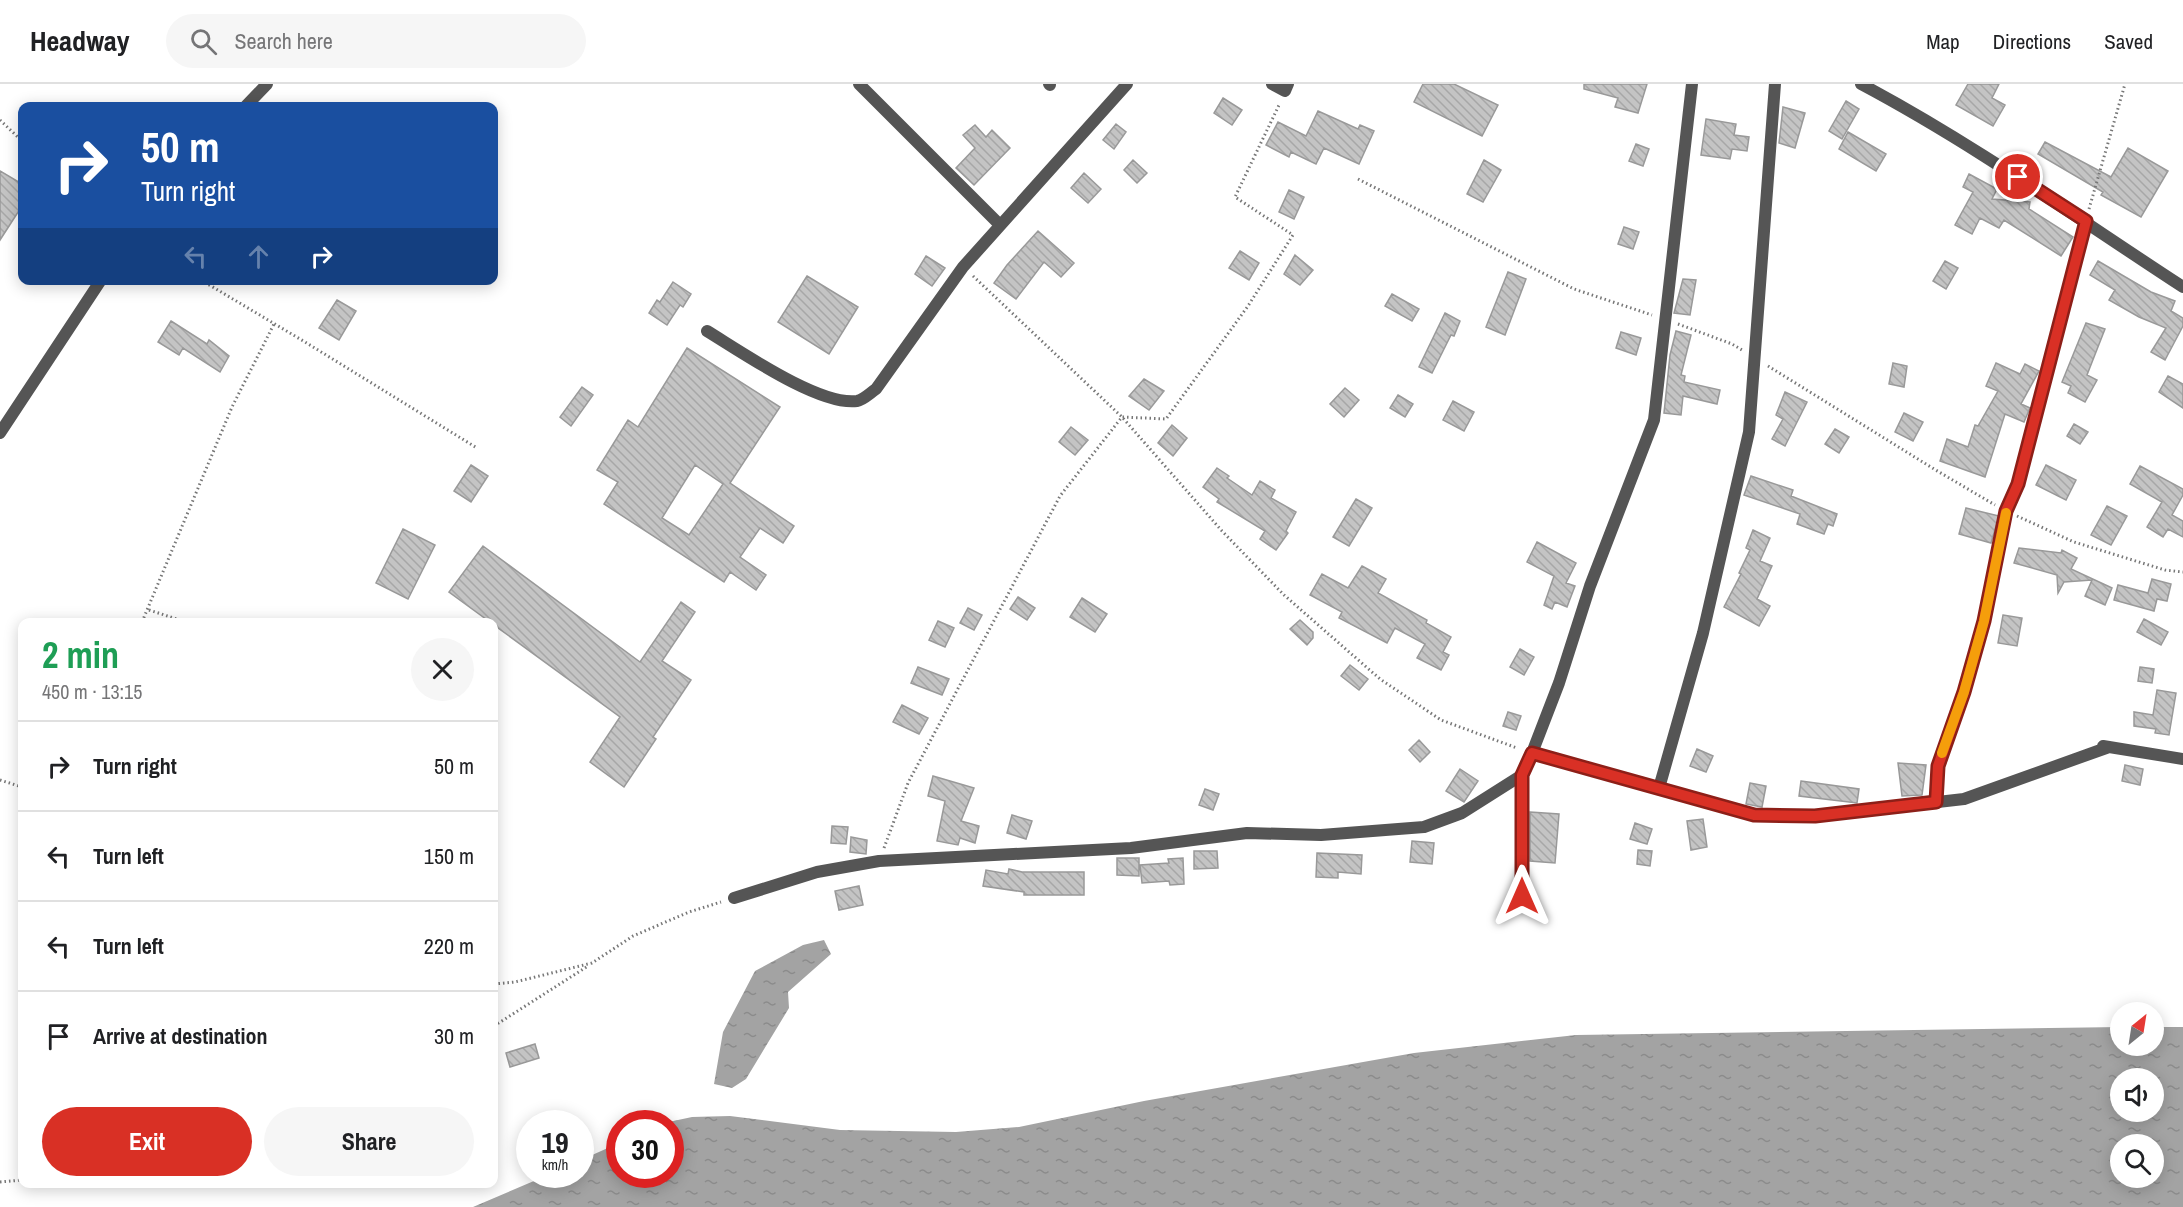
<!DOCTYPE html>
<html lang="en">
<head>
<meta charset="utf-8">
<style>
	body { margin:0; font-family:"Archivo Narrow",sans-serif; background:#f6f6f6; color:#202124; height:100vh; display:flex; flex-direction:column; font-size:22px; white-space:nowrap }
	* { box-sizing:border-box; margin:0 }
	p { font-size:20px; color:#757577 }
	.icon { flex:none; width:33px; height:33px; fill:none; stroke:currentColor; stroke-width:2; stroke-linecap:round; stroke-linejoin:round }
	.map { position:relative; flex:1; overflow:hidden }
	.details { position:absolute; left:18px; top:534px; width:480px; height:570px; display:flex; flex-direction:column; background:#fff; border-radius:12px; box-shadow:0 3px 15px #0003 }
	.details>* { flex:none }
	.hud { position:absolute; left:18px; top:18px; width:480px; height:183px; border-radius:12px; box-shadow:0 3px 15px #0003; background:#1a4fa0; color:#fff; overflow:hidden }
	.needle { width:39px; rotate:30deg }
	.controls { position:absolute; left:2110px; top:918px; display:grid; gap:12px }
	.controls a { display:grid; place-items:center; width:54px; height:54px; border-radius:50%; background:#fff; box-shadow:0 3px 15px #0003; font-size:30px }
	.speed { position:absolute; left:516px; top:1026px; display:flex; gap:12px; font-size:30px; font-weight:700; text-align:center }
	.speed>* { display:grid; place-content:center; width:78px; height:78px; border-radius:50%; background:#fff; box-shadow:0 3px 15px #0003; line-height:1 }
	.speed small { font-size:15px; font-weight:400 }
	.speed .limit { border:9px solid #d22; background:#fff; color:#111 }
	.pin { position:absolute; display:grid; place-items:center; width:51px; height:51px; color:#fff; margin:-26px; border:3px solid #fff; border-radius:50%; box-shadow:0 2px 6px #0007 }
	.me { position:absolute; width:66px; margin:-33px; rotate:0deg; stroke-linejoin:round; filter:drop-shadow(0 0 4px #0008) }
	.turn { display:flex; align-items:center; gap:21px; height:126px; padding:0 24px; font-size:27px }
	.turn .icon { width:78px; height:78px; stroke-width:2.5 }
	.turn b { display:block; font-size:42px; line-height:51px }
	.lanes { display:flex; align-items:center; height:57px; padding:0 24px; background:#0003; justify-content:center; gap:30px; direction:ltr }
	.lanes .off { opacity:.35 }
	.round { display:grid; place-items:center; flex:none; width:63px; height:63px; border-radius:32px; background:#f6f6f6 }
	.head { display:flex; align-items:center; justify-content:space-between; height:102px; padding:0 24px }
	h1 { font-size:36px; font-weight:700; line-height:45px; color:#1e9e55 }
	.action { display:flex; gap:12px; margin-top:auto; padding:12px 24px }
	.action a { flex:1; height:69px; border-radius:36px; background:#d93025; color:#fff; font-size:24px; font-weight:700; line-height:69px; text-align:center }
	.action a+a { background:#f6f6f6; color:#202124 }
	ul { padding:0; list-style:none }
	li { display:flex; align-items:center; gap:18px; height:90px; padding:0 24px; border-top:2px solid #e0e0e0 }
	li div { flex:1 }
	li b { display:block; font-size:22px }
	li em { font-style:normal }
	header { display:flex; align-items:center; gap:36px; box-sizing:border-box; height:84px; padding:0 30px; background:#fff; border-bottom:2px solid #e0e0e0 }
	header strong { font-size:28px }
	nav { display:flex; gap:33px; margin-inline-start:auto; font-size:21px }
	.search { width:420px; height:54px; background:#f6f6f6; display:flex; align-items:center; gap:15px; box-sizing:border-box; padding:0 21px; border-radius:33px; color:#757577; font-size:22px }
	.map>svg:first-child { display:block }
	.water { fill:url(#water-ripples); fill-rule:evenodd }
	.building { fill:url(#building-back-hatch); stroke:#999; stroke-width:1.5; fill-rule:evenodd }
	.lines { fill:none; stroke-linecap:round; stroke-linejoin:round }
	.path { stroke:#777; stroke-width:3; stroke-dasharray:1.5 3; stroke-linecap:butt }
	.lane { stroke:#555; stroke-width:7 }
	.street { stroke:#555; stroke-width:12 }
	.route-casing { stroke:#8d1f18; stroke-width:15 }
	.route { stroke:#d93025; stroke-width:10 }
	.slow { stroke:#f59e0b; stroke-width:10 }
</style>
</head>
<body>
<header>
<strong>Headway</strong>
<div class="search"><svg class="icon" aria-label="search" viewBox="0 0 24 24"><circle cx="10" cy="10" r="6"/><path d="M15 15l6 6"/></svg>Search here</div>
<nav><a>Map</a><a>Directions</a><a>Saved</a></nav>
</header>
<div class="map">
<svg width="2183" height="1123" viewBox="0 0 2183 1123">
	<defs>
		<pattern id="water-ripples" width="26" height="14" patternUnits="userSpaceOnUse" patternTransform="scale(1.5)"><rect width="26" height="14" fill="#a3a3a3"/><path d="M2 4q2-2 4 0t4 0M15 11q2-2 4 0t4 0" fill="none" stroke="#8b8b8b"/></pattern>
		<pattern id="building-back-hatch" width="6" height="6" patternUnits="userSpaceOnUse" patternTransform="scale(1.5)"><rect width="6" height="6" fill="#c4c4c4"/><path d="M-1 5l2 2M0 0l6 6M5-1l2 2" fill="none" stroke="#a7a7a7"/></pattern>
	</defs>
	<rect width="100%" height="100%" fill="#fff"/>
	<path class="water" d="M 824,856 L 831,870 L 788,908 L 789,924 L 746,995 L 732,1004 L 714,1000 L 723,948 L 755,887 L 803,861 Z
		M 2121,943 L 2121,962 L 2154,962 L 2154,943 L 2183,943 L 2183,1123 L 473,1123 L 548,1091 L 580,1090 L 581,1076 L 619,1059 L 620,1090 L 670,1090 L 670,1040 L 664,1039 L 692,1033 L 730,1032 L 840,1046 L 956,1048 L 1019,1043 L 1144,1017 L 1414,969 L 1576,951 ZM 2121,994 L 2154,994 L 2154,1028 L 2121,1028 ZM 2121,1060 L 2154,1060 L 2154,1094 L 2121,1094 Z"/>
	<path class="building" d="M 1423,0 L 1454,0 L 1498,21 L 1482,52 L 1414,18 Z
		M 1584,0 L 1647,0 L 1638,29 L 1615,23 L 1618,14 L 1584,5 Z
		M 1968,0 L 1999,0 L 1992,14 L 2005,21 L 1993,42 L 1956,21 Z
		M 1223,14 L 1242,26 L 1232,41 L 1214,29 Z
		M 1846,17 L 1859,25 L 1842,55 L 1829,47 Z
		M 1783,23 L 1805,29 L 1795,64 L 1779,59 Z
		M 1318,27 L 1358,45 L 1360,41 L 1374,47 L 1359,80 L 1324,64 L 1316,80 L 1291,68 L 1289,73 L 1266,61 L 1278,38 L 1306,52 Z
		M 1706,35 L 1736,40 L 1734,51 L 1749,53 L 1747,67 L 1732,65 L 1730,75 L 1701,71 Z
		M 1116,40 L 1126,48 L 1114,65 L 1103,56 Z
		M 975,41 L 986,53 L 992,46 L 1010,64 L 974,101 L 956,84 L 975,64 L 963,51 Z
		M 1848,48 L 1886,70 L 1876,87 L 1839,65 Z
		M 2045,58 L 2111,93 L 2128,64 L 2168,87 L 2141,133 L 2101,111 L 2103,108 L 2038,70 Z
		M 1636,60 L 1649,65 L 1643,82 L 1629,77 Z
		M 1133,76 L 1147,89 L 1137,99 L 1124,86 Z
		M 1484,76 L 1501,86 L 1483,118 L 1467,110 Z
		M 0,87 L 22,100 L 22,122 L 0,156 Z
		M 1084,89 L 1101,105 L 1088,119 L 1071,104 Z
		M 1969,90 L 1997,105 L 1992,115 L 2030,118 L 2029,125 L 2073,153 L 2061,172 L 2004,136 L 1999,144 L 1980,134 L 1972,150 L 1955,141 L 1973,108 L 1963,103 Z
		M 1289,106 L 1304,113 L 1294,135 L 1279,128 Z
		M 1624,143 L 1639,148 L 1633,165 L 1618,160 Z
		M 1038,147 L 1074,179 L 1061,193 L 1044,178 L 1016,215 L 994,199 L 1007,181 Z
		M 1240,167 L 1259,179 L 1249,196 L 1229,184 Z
		M 1295,171 L 1313,186 L 1300,201 L 1284,190 Z
		M 926,172 L 945,184 L 932,202 L 915,190 Z
		M 1945,177 L 1958,184 L 1946,205 L 1933,197 Z
		M 2098,177 L 2151,208 L 2175,217 L 2171,227 L 2183,234 L 2183,242 L 2165,276 L 2151,268 L 2166,244 L 2139,233 L 2109,216 L 2115,206 L 2090,191 Z
		M 1508,188 L 1526,195 L 1505,251 L 1486,243 Z
		M 807,192 L 858,223 L 829,270 L 778,238 Z
		M 1683,195 L 1696,196 L 1690,231 L 1674,229 Z
		M 673,198 L 691,210 L 683,223 L 680,221 L 667,241 L 649,229 L 657,216 L 660,218 Z
		M 1392,210 L 1419,225 L 1412,237 L 1385,222 Z
		M 337,216 L 356,227 L 339,256 L 319,244 Z
		M 1445,229 L 1460,237 L 1454,252 L 1451,251 L 1432,289 L 1419,283 Z
		M 171,237 L 207,260 L 209,256 L 229,272 L 220,288 L 183,264 L 179,271 L 158,258 Z
		M 2086,239 L 2105,245 L 2087,291 L 2097,296 L 2085,318 L 2068,309 L 2071,302 L 2062,298 Z
		M 1676,247 L 1691,251 L 1681,291 L 1685,292 L 1684,298 L 1720,306 L 1717,320 L 1683,312 L 1681,331 L 1664,329 L 1670,271 Z
		M 1621,248 L 1641,254 L 1636,271 L 1616,264 Z
		M 687,264 L 780,323 L 730,399 L 794,442 L 783,459 L 760,444 L 740,473 L 766,491 L 756,506 L 730,488 L 724,498 L 604,420 L 618,398 L 597,386 L 628,336 L 638,343 ZM 695,381 L 723,400 L 689,451 L 662,434 Z
		M 1893,279 L 1907,282 L 1904,303 L 1889,300 Z
		M 1996,279 L 2020,290 L 2025,280 L 2039,287 L 2021,320 L 2030,324 L 2024,338 L 2005,330 L 1985,393 L 1940,377 L 1947,355 L 1968,363 L 1975,341 L 1978,342 L 1998,307 L 1986,302 Z
		M 2168,292 L 2183,300 L 2183,324 L 2159,308 Z
		M 1144,295 L 1164,307 L 1149,326 L 1129,312 Z
		M 582,303 L 593,311 L 571,342 L 560,333 Z
		M 1345,304 L 1359,316 L 1344,333 L 1330,320 Z
		M 1785,308 L 1807,318 L 1785,362 L 1772,355 L 1783,335 L 1776,331 Z
		M 1398,311 L 1413,320 L 1405,333 L 1390,324 Z
		M 1453,317 L 1474,328 L 1464,347 L 1443,336 Z
		M 1904,329 L 1923,338 L 1913,357 L 1895,348 Z
		M 2074,340 L 2088,348 L 2080,360 L 2067,352 Z
		M 1172,341 L 1187,354 L 1173,372 L 1158,359 Z
		M 1071,343 L 1088,356 L 1075,371 L 1059,358 Z
		M 1835,345 L 1849,353 L 1839,369 L 1825,360 Z
		M 471,381 L 488,392 L 471,418 L 454,407 Z
		M 2046,381 L 2076,396 L 2066,416 L 2036,401 Z
		M 2140,382 L 2183,405 L 2183,411 L 2172,431 L 2183,437 L 2183,453 L 2168,445 L 2163,453 L 2147,443 L 2162,418 L 2130,400 Z
		M 1217,384 L 1229,392 L 1227,394 L 1252,411 L 1260,397 L 1275,406 L 1271,414 L 1296,428 L 1286,447 L 1288,449 L 1276,466 L 1260,455 L 1265,447 L 1217,418 L 1219,415 L 1203,403 Z
		M 1751,392 L 1793,406 L 1791,412 L 1837,430 L 1833,442 L 1828,440 L 1824,450 L 1797,440 L 1800,430 L 1744,411 Z
		M 1356,415 L 1372,424 L 1349,462 L 1333,453 Z
		M 2107,422 L 2127,432 L 2111,461 L 2091,451 Z
		M 1966,424 L 1999,432 L 1991,459 L 1959,450 Z
		M 403,445 L 435,461 L 408,515 L 376,499 Z
		M 1753,446 L 1770,454 L 1760,477 L 1772,482 L 1757,515 L 1770,522 L 1759,542 L 1724,523 L 1741,490 L 1739,489 L 1750,466 L 1746,464 Z
		M 1537,458 L 1576,479 L 1566,499 L 1575,502 L 1567,523 L 1555,518 L 1552,525 L 1544,521 L 1554,492 L 1527,478 Z
		M 483,462 L 640,578 L 681,518 L 695,528 L 662,577 L 691,596 L 653,653 L 656,655 L 624,703 L 590,678 L 620,633 L 494,541 L 494,538 L 490,538 L 449,508 Z
		M 2019,464 L 2061,469 L 2062,466 L 2077,474 L 2071,485 L 2112,504 L 2105,521 L 2085,512 L 2092,496 L 2064,498 L 2058,509 L 2057,491 L 2014,479 Z
		M 1362,482 L 1386,495 L 1378,509 L 1427,536 L 1426,539 L 1451,553 L 1443,568 L 1449,571 L 1441,586 L 1417,574 L 1425,560 L 1395,544 L 1387,559 L 1339,534 L 1342,528 L 1310,511 L 1322,490 L 1348,504 Z
		M 2152,495 L 2171,500 L 2167,517 L 2157,515 L 2154,527 L 2114,516 L 2118,501 L 2148,509 Z
		M 1018,513 L 1035,524 L 1027,536 L 1010,525 Z
		M 1082,514 L 1107,530 L 1095,548 L 1070,533 Z
		M 968,524 L 982,531 L 974,546 L 960,539 Z
		M 2003,531 L 2022,534 L 2017,562 L 1998,559 Z
		M 2144,535 L 2168,548 L 2161,561 L 2137,548 Z
		M 1300,536 L 1313,548 L 1313,554 L 1307,561 L 1290,545 Z
		M 938,537 L 954,544 L 945,563 L 929,556 Z
		M 1520,565 L 1534,573 L 1524,591 L 1510,583 Z
		M 1350,581 L 1368,595 L 1359,606 L 1341,592 Z
		M 918,583 L 949,595 L 942,611 L 911,599 Z
		M 2140,583 L 2154,585 L 2152,599 L 2138,597 Z
		M 2157,606 L 2176,609 L 2169,651 L 2155,649 L 2156,645 L 2134,642 L 2134,628 L 2153,631 Z
		M 902,621 L 928,634 L 919,650 L 893,638 Z
		M 1508,628 L 1521,632 L 1516,646 L 1503,642 Z
		M 1419,656 L 1430,668 L 1420,678 L 1409,666 Z
		M 1697,665 L 1713,672 L 1706,688 L 1690,682 Z
		M 1898,679 L 1926,681 L 1922,711 L 1902,712 Z
		M 2125,681 L 2143,685 L 2140,701 L 2122,697 Z
		M 1460,685 L 1478,697 L 1464,718 L 1446,707 Z
		M 933,692 L 974,704 L 961,737 L 979,742 L 975,759 L 960,754 L 958,761 L 937,757 L 945,717 L 928,712 Z
		M 1801,697 L 1859,705 L 1857,719 L 1799,712 Z
		M 1750,699 L 1766,702 L 1762,723 L 1746,720 Z
		M 1205,705 L 1219,710 L 1213,726 L 1199,721 Z
		M 1530,728 L 1559,730 L 1555,779 L 1530,777 Z
		M 1012,731 L 1032,737 L 1026,755 L 1007,749 Z
		M 1703,735 L 1707,763 L 1691,766 L 1687,737 Z
		M 1635,739 L 1652,745 L 1647,760 L 1630,755 Z
		M 832,742 L 848,743 L 846,760 L 831,759 Z
		M 851,753 L 867,756 L 866,770 L 850,768 Z
		M 1412,757 L 1434,759 L 1432,780 L 1410,778 Z
		M 1638,766 L 1652,767 L 1650,782 L 1637,780 Z
		M 1194,767 L 1217,767 L 1218,784 L 1194,785 Z
		M 1317,769 L 1362,771 L 1361,790 L 1338,788 L 1338,794 L 1316,793 Z
		M 1117,774 L 1139,774 L 1139,792 L 1117,791 Z
		M 1183,774 L 1184,800 L 1170,801 L 1169,797 L 1142,799 L 1140,781 L 1169,779 L 1168,775 Z
		M 1009,785 L 1022,788 L 1084,788 L 1084,811 L 1024,811 L 1024,808 L 983,802 L 986,786 L 1008,790 Z
		M 859,802 L 863,821 L 839,826 L 835,807 Z
		M 535,960 L 539,974 L 510,983 L 506,969 Z"/>
	<g class="lines">
		<path class="path" d="M 0,36 L 22,57
			M 1358,95 L 1574,205 L 1652,231
			M 2089,125 L 2125,0
			M 973,192 L 1122,333 L 1222,447 L 1284,511 L 1380,595 L 1441,636 L 1517,664
			M 201,196 L 305,258 L 477,364
			M 1678,240 L 1732,260 L 1742,266
			M 1768,282 L 1934,385 L 1995,421
			M 2017,432 L 2074,458 L 2165,486 L 2183,488
			M 149,526 L 186,538
			M 142,538 L 232,323 L 274,240
			M 0,696 L 22,703
			M 884,764 L 908,699 L 1060,412 L 1122,333 L 1166,335 L 1248,222 L 1293,151 L 1235,113 L 1280,19
			M 494,900 L 515,898 L 592,879 L 633,852 L 689,828 L 721,818
			M 494,942 L 588,882
			M 0,1098 L 22,1096"/>
		<path class="lane" d="M 1936,718 L 1938,682 L 1963,608 L 1984,537 L 2006,427 L 2018,400 L 2086,137"/>
		<path class="street" d="M 859,0 L 1000,141
			M 1049,0 L 1050,1
			M 1272,0 L 1285,7 L 1288,0
			M 1861,0 C 1974,60 2077,134 2183,203
			M 246,22 L 267,0
			M 707,247 C 740,267 819,322 857,317 C 863,316 870,309 876,305 L 963,183 L 1127,0
			M 0,349 L 101,196
			M 2103,662 L 2183,675
			M 1532,669 L 1754,731 L 1815,732 L 1964,715 L 2109,663
			M 1522,691 L 1522,811
			M 1659,704 L 1703,549 L 1749,348 L 1775,0
			M 734,814 L 817,788 L 879,777 L 1131,764 L 1247,749 L 1321,751 L 1424,743 L 1462,729 L 1522,691 L 1532,669 L 1559,599 L 1590,502 L 1654,336 L 1692,0"/>
	</g>
	<g class="lines">
		<defs>
			<path id="route" d="M 1522,812 L 1522,691 L 1532,669 L 1754,731 L 1815,732 L 1936,718 L 1938,682 L 1964,608 L 1984,537 L 2006,427 L 2018,400 L 2086,137 L 2018,93"/>
		</defs>
		<use href="#route" class="route-casing"/>
		<use href="#route" class="route"/>
		<path class="slow" d="M 1942,669 L 1964,608 L 1984,537 L 2006,429"/>
	</g>
</svg>
<div class="controls">
<a><svg class="needle" viewBox="-14 -14 28 28"><path d="M0-13l5 13h-10z" fill="#e53935"/><path d="M0 13l5-13h-10z" fill="#757577"/></svg></a>
<a><svg class="icon" aria-label="sound" viewBox="0 0 24 24"><path d="M4 9h4l5-4v14l-5-4H4zM17 9q2 3 0 6"/></svg></a>
<a><svg class="icon" aria-label="search" viewBox="0 0 24 24"><circle cx="10" cy="10" r="6"/><path d="M15 15l6 6"/></svg></a>
</div>
<div class="speed"><div>19<small>km/h</small></div><div class="limit">30</div></div>
<div class="pin" style="left:2018px;top:93px;background:#d93025"><svg class="icon" aria-label="arrive" viewBox="0 0 24 24"><path d="M6 21V4h12l-3 4 3 4H6"/></svg></div>
<svg class="me" style="left:1522px;top:812px" viewBox="-20 -20 40 40"><path d="M0-17L14 15 0 8-14 15z" fill="#d93025" stroke="#fff" stroke-width="4"/></svg>
<div class="hud">
<div class="turn"><svg class="icon" aria-label="right" viewBox="0 0 24 24"><path d="M7 20v-9h11M14 6l5 5-5 5"/></svg><div><b>50 m</b>Turn right</div></div>
<div class="lanes"><svg class="icon off" aria-label="left" viewBox="0 0 24 24"><path d="M17 20v-9H6M10 6l-5 5 5 5"/></svg><svg class="icon off" aria-label="ahead" viewBox="0 0 24 24"><path d="M12 20V5M6 11l6-6 6 6"/></svg><svg class="icon" aria-label="right" viewBox="0 0 24 24"><path d="M7 20v-9h11M14 6l5 5-5 5"/></svg></div>
</div>
<section class="details">
<div class="head"><div><h1>2 min</h1><p>450 m · 13:15</p></div><a class="round"><svg class="icon" aria-label="close" viewBox="0 0 24 24"><path d="M6 6l12 12M18 6L6 18"/></svg></a></div>
<ul>
<li><svg class="icon" aria-label="right" viewBox="0 0 24 24"><path d="M7 20v-9h11M14 6l5 5-5 5"/></svg><div><b>Turn right</b></div><em>50 m</em></li>
<li><svg class="icon" aria-label="left" viewBox="0 0 24 24"><path d="M17 20v-9H6M10 6l-5 5 5 5"/></svg><div><b>Turn left</b></div><em>150 m</em></li>
<li><svg class="icon" aria-label="left" viewBox="0 0 24 24"><path d="M17 20v-9H6M10 6l-5 5 5 5"/></svg><div><b>Turn left</b></div><em>220 m</em></li>
<li><svg class="icon" aria-label="arrive" viewBox="0 0 24 24"><path d="M6 21V4h12l-3 4 3 4H6"/></svg><div><b>Arrive at destination</b></div><em>30 m</em></li>
</ul>
<div class="action"><a>Exit</a><a>Share</a></div>
</section>
</div>
</body>
</html>
